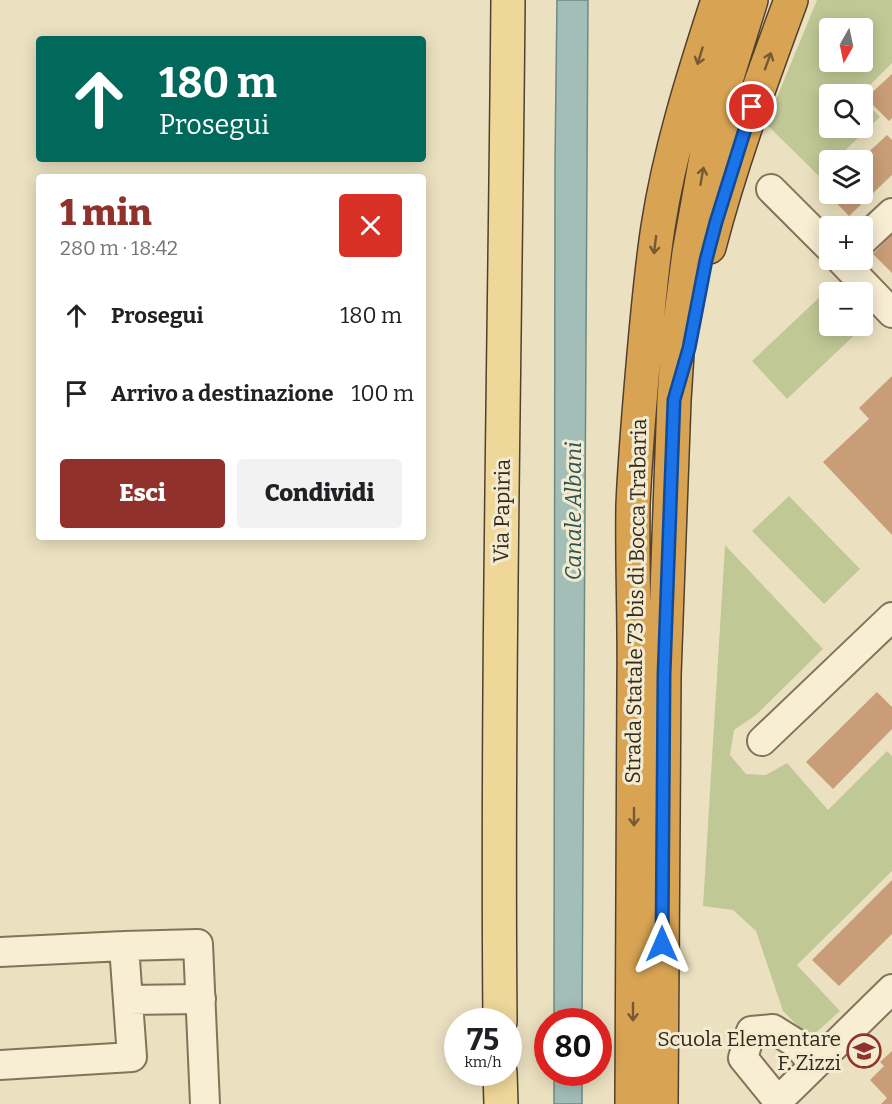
<!DOCTYPE html>
<html lang="it">
<head>
<meta charset="utf-8">
<style>
	body { margin:0; font-family:Bitter,serif; background:#f2f2f2; color:#202124; height:100vh; display:flex; flex-direction:column; font-size:22px; white-space:nowrap }
	* { box-sizing:border-box; margin:0 }
	p { font-size:20px; color:#757577 }
	.icon { flex:none; width:33px; height:33px; fill:none; stroke:currentColor; stroke-width:2; stroke-linecap:round; stroke-linejoin:round }
	.map { position:relative; flex:1; overflow:hidden }
	.side { position:absolute; left:36px; top:174px; width:390px; height:366px; display:flex; flex-direction:column; background:#fff; border-radius:6px; box-shadow:0 3px 15px #0003 }
	.side>* { flex:none }
	.guide { position:absolute; left:36px; top:36px; width:390px; height:126px; border-radius:6px; box-shadow:0 3px 15px #0003; background:#00695c; color:#fff; overflow:hidden }
	.needle { width:39px; rotate:189deg }
	.fabs { position:absolute; left:819px; top:18px; display:grid; gap:12px }
	.fabs a { display:grid; place-items:center; width:54px; height:54px; border-radius:6px; background:#fff; box-shadow:0 3px 15px #0003; font-size:30px }
	.speed { position:absolute; left:444px; top:1008px; display:flex; gap:12px; font-size:30px; font-weight:700; text-align:center }
	.speed>* { display:grid; place-content:center; width:78px; height:78px; border-radius:50%; background:#fff; box-shadow:0 3px 15px #0003; line-height:1 }
	.speed small { font-size:15px; font-weight:400 }
	.speed .limit { border:9px solid #d22; background:#fff; color:#111 }
	.pin { position:absolute; display:grid; place-items:center; width:51px; height:51px; color:#fff; margin:-26px; border:3px solid #fff; border-radius:50%; box-shadow:0 2px 6px #0007 }
	.me { position:absolute; width:66px; margin:-33px; rotate:0deg; stroke-linejoin:round; filter:drop-shadow(0 0 4px #0008) }
	.turn { display:flex; align-items:center; gap:21px; height:126px; padding:0 24px; font-size:27px }
	.turn .icon { width:78px; height:78px; stroke-width:2.5 }
	.turn b { display:block; font-size:42px; line-height:51px }
	.round { display:grid; place-items:center; flex:none; width:63px; height:63px; border-radius:6px; background:#f2f2f2 }
	.overview { display:flex; align-items:center; justify-content:space-between; height:102px; padding:0 24px }
	h1 { font-size:36px; font-weight:800; line-height:45px; color:#90312c }
	.cta { display:flex; gap:12px; margin-top:auto; padding:12px 24px }
	.cta a { flex:1; height:69px; border-radius:6px; background:#90312c; color:#fff; font-size:24px; font-weight:800; line-height:69px; text-align:center }
	.cta a+a { background:#f2f2f2; color:#202124 }
	ul { padding:0; list-style:none }
	li { display:flex; align-items:center; gap:18px; height:78px; padding:0 24px }
	li div { flex:1 }
	li b { display:block; font-size:22px }
	li em { font-style:normal }
	.map>svg:first-child { display:block }
	.green { fill:#c0c995; fill-rule:evenodd }
	.water { fill:#a3beb7; stroke:#6b8b85; stroke-width:1.5 }
	.building { fill:#c89d78 }
	.lines { fill:none; stroke-linecap:round; stroke-linejoin:round }
	.minor-casing { stroke:#847259; stroke-width:32 }
	.major-casing { stroke:#51402e; stroke-width:36 }
	.highway-casing { stroke:#51402e; stroke-width:36 }
	.minor { stroke:#f7eed3; stroke-width:28 }
	.major { stroke:#eed799; stroke-width:33 }
	.highway { stroke:#d8a454; stroke-width:33 }
	.oneway { stroke:#765a33 }
	.route-casing { stroke:#114b97; stroke-width:15 }
	.route { stroke:#1a73e8; stroke-width:10 }
	.labels { text-anchor:middle; dominant-baseline:central; stroke-width:6; stroke-linejoin:round; paint-order:stroke }
	.street-label { font-size:21px; fill:#34291d; stroke:#f3ebd0 }
	.poi-label { font-size:21px; fill:#34291d; stroke:#f3ebd0; text-anchor:end }
	.water-label { font-size:22px; font-style:italic; fill:#2d5353; stroke:#f3ebd0 }
</style>
</head>
<body>
<div class="map">
<svg width="892" height="1104" viewBox="0 0 892 1104">
	<rect width="100%" height="100%" fill="#ebe1c1"/>
	<path class="green" d="M 817,0 L 892,0 L 892,63 L 861,94 L 830,94 L 830,128 L 862,128 L 863,99 L 880,117 L 835,160 L 830,160 L 829,166 L 819,176 L 766,124 ZM 830,28 L 862,28 L 862,62 L 830,62 Z
		M 824,293 L 829,299 L 830,326 L 855,326 L 860,330 L 787,399 L 752,361 Z
		M 789,496 L 860,569 L 824,604 L 752,531 Z
		M 725,545 L 823,649 L 756,715 L 734,730 L 730,755 L 746,774 L 766,775 L 787,763 L 828,810 L 887,751 L 892,756 L 892,871 L 797,965 L 840,1011 L 810,1038 L 783,1011 L 756,931 L 733,910 L 703,906 Z"/>
	<path class="water" d="M 557,0 L 588,0 L 582,1022 L 554,1021 L 555,162 Z
		M 554,1073 L 582,1073 L 582,1104 L 554,1104 Z"/>
	<path class="building" d="M 892,74 L 892,118 L 889,121 L 866,98 Z
		M 887,135 L 892,140 L 892,175 L 849,216 L 827,193 L 830,190 L 830,194 L 862,194 L 862,160 L 860,160 Z
		M 892,234 L 892,273 L 873,254 Z
		M 892,376 L 892,535 L 823,462 L 869,419 L 859,408 Z
		M 877,692 L 892,707 L 892,729 L 833,789 L 806,762 Z
		M 892,880 L 892,934 L 839,986 L 812,960 Z
		M 892,1051 L 892,1104 L 881,1104 L 887,1098 L 870,1080 L 884,1066 L 880,1062 Z"/>
	<g class="lines">
		<defs>
			<path id="minor" d="M 771,189 L 830,248
				M 862,241 L 892,213
				M 841,260 L 892,313
				M 762,741 L 892,617
				M 0,952 L 124,946 L 198,944 L 205,1104
				M 128,1000 L 201,999
				M 0,1065 L 132,1057 L 124,946
				M 814,1065 L 797,1044 L 773,1029 L 751,1031 L 743,1058 L 778,1101 L 892,989"/>
			<path id="major" d="M 500,1022 C 497,681 505,341 508,0
				M 500,1072 L 501,1104"/>
			<path id="highway" d="M 709,247 C 731,162 761,82 791,0
				M 632,1104 C 633,964 634,824 634,684 C 635,625 632,565 633,505 C 635,459 639,412 643,366 C 647,320 651,273 658,227 C 670,149 694,74 718,0
				M 661,1104 L 664,675 L 674,400 L 678,338 L 689,253 L 709,141 L 722,93 L 751,0"/>
		</defs>
		<use href="#minor" class="minor-casing"/>
		<use href="#major" class="major-casing"/>
		<use href="#highway" class="highway-casing"/>
		<use href="#minor" class="minor"/>
		<use href="#major" class="major"/>
		<use href="#highway" class="highway"/>
	</g>
	<defs><path id="oneway-shaft" d="M-6 0H5M1.5-3L5.5 0L1.5 3" fill="none" stroke-width="1.6" stroke-linecap="round" stroke-linejoin="round" transform="scale(1.5)"/></defs>
	<g class="oneway">
		<use href="#oneway-shaft" transform="translate(700 56) rotate(107)"/>
		<use href="#oneway-shaft" transform="translate(768 61) rotate(-70)"/>
		<use href="#oneway-shaft" transform="translate(702 176) rotate(-80)"/>
		<use href="#oneway-shaft" transform="translate(655 245) rotate(97)"/>
		<use href="#oneway-shaft" transform="translate(634 817) rotate(90)"/>
		<use href="#oneway-shaft" transform="translate(633 1012) rotate(90)"/>
	</g>
	<g class="lines">
		<defs>
			<path id="route" d="M 662,944 L 664,675 L 674,400 L 689,348 L 706,260 L 716,222 L 752,107"/>
		</defs>
		<use href="#route" class="route-casing"/>
		<use href="#route" class="route"/>
	</g>
	<defs>
		<symbol id="school-ring" viewBox="-11 -11 22 22"><circle r="9.5" fill="#f3ebd0" stroke="#90312c" stroke-width="1.5"/><path d="M0-5L7-2L0 1L-7-2ZM-4 1L0 2.5L4 1V4Q0 6-4 4Z" fill="#90312c"/></symbol>
	</defs>
	<g fill-rule="evenodd">
		<use href="#school-ring" x="845" y="1032" width="38" height="38"/>
	</g>
	<g class="labels">
		<g class="street-label">
			<text transform="translate(502 511) rotate(-89)">Via Papiria</text>
			<text transform="translate(636 601) rotate(-89)">Strada Statale 73 bis di Bocca Trabaria</text>
		</g>
		<g class="poi-label">
			<text x="841" y="1039">Scuola Elementare<tspan x="841" dy="24">F. Zizzi</tspan></text>
		</g>
		<g class="water-label">
			<text transform="translate(573 511) rotate(-90)">Canale Albani</text>
		</g>
	</g>
</svg>
<div class="fabs">
<a><svg class="needle" viewBox="-14 -14 28 28"><path d="M0-13l5 13h-10z" fill="#e53935"/><path d="M0 13l5-13h-10z" fill="#757577"/></svg></a>
<a><svg class="icon" aria-label="search" viewBox="0 0 24 24"><circle cx="10" cy="10" r="6"/><path d="M15 15l6 6"/></svg></a>
<a><svg class="icon" aria-label="layers" viewBox="0 0 24 24"><path d="M12 4l9 5-9 5-9-5zM3 14l9 5 9-5"/></svg></a>
<a>+</a>
<a>−</a>
</div>
<div class="speed"><div>75<small>km/h</small></div><div class="limit">80</div></div>
<div class="pin" style="left:752px;top:107px;background:#d93025"><svg class="icon" aria-label="arrive" viewBox="0 0 24 24"><path d="M6 21V4h12l-3 4 3 4H6"/></svg></div>
<svg class="me" style="left:662px;top:944px" viewBox="-20 -20 40 40"><path d="M0-17L14 15 0 8-14 15z" fill="#1a73e8" stroke="#fff" stroke-width="4"/></svg>
<div class="guide">
<div class="turn"><svg class="icon" aria-label="ahead" viewBox="0 0 24 24"><path d="M12 20V5M6 11l6-6 6 6"/></svg><div><b>180 m</b>Prosegui</div></div>
</div>
<section class="side">
<div class="overview"><div><h1>1 min</h1><p>280 m · 18:42</p></div><a class="round" style="background:#d93025;color:#fff"><svg class="icon" aria-label="close" viewBox="0 0 24 24"><path d="M6 6l12 12M18 6L6 18"/></svg></a></div>
<ul>
<li><svg class="icon" aria-label="ahead" viewBox="0 0 24 24"><path d="M12 20V5M6 11l6-6 6 6"/></svg><div><b>Prosegui</b></div><em>180 m</em></li>
<li><svg class="icon" aria-label="arrive" viewBox="0 0 24 24"><path d="M6 21V4h12l-3 4 3 4H6"/></svg><div><b>Arrivo a destinazione</b></div><em>100 m</em></li>
</ul>
<div class="cta"><a>Esci</a><a>Condividi</a></div>
</section>
</div>
</body>
</html>
